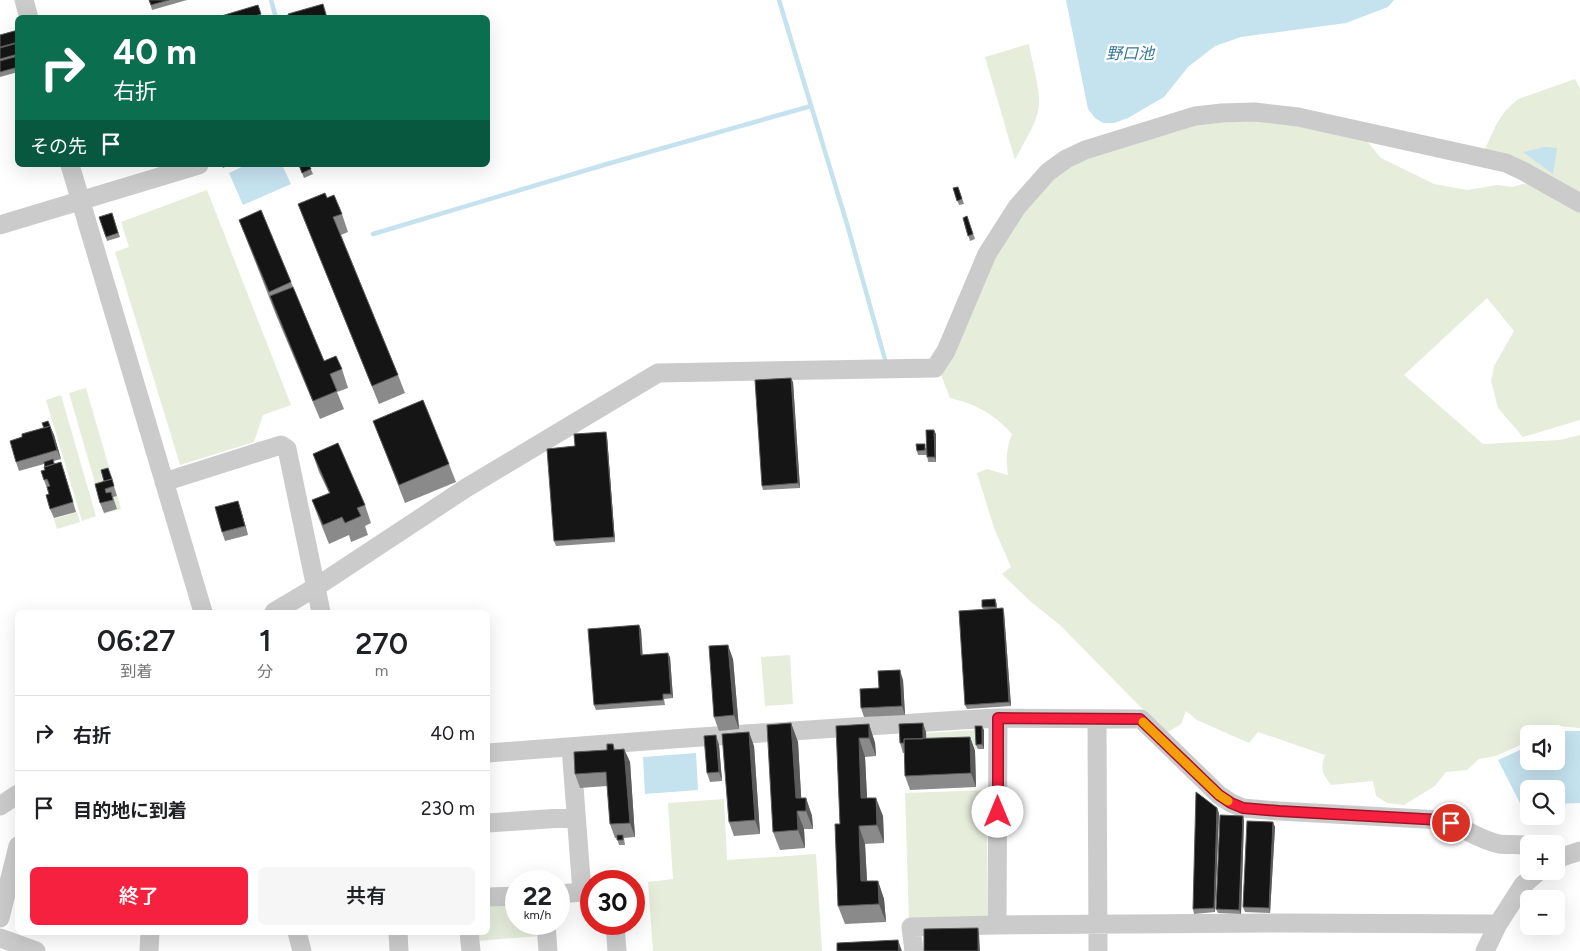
<!DOCTYPE html>
<html lang="ja">
<head>
<meta charset="utf-8">
<style>
	body { margin:0; font-family:Figtree,"Noto Sans JP",sans-serif; background:#f6f6f6; color:#202124; height:100vh; display:flex; flex-direction:column; font-size:19px; white-space:nowrap }
	* { box-sizing:border-box; margin:0 }
	p { font-size:16px; color:#757577 }
	.icon { flex:none; width:28px; height:28px; fill:none; stroke:currentColor; stroke-width:2; stroke-linecap:round; stroke-linejoin:round }
	.map { position:relative; flex:1; overflow:hidden }
	.panel { position:absolute; left:15px; top:610px; width:475px; height:325px; display:flex; flex-direction:column; background:#fff; border-radius:8px; box-shadow:0 5px 20px #0002 }
	.panel>* { flex:none }
	.hud { position:absolute; left:15px; top:15px; width:475px; height:152px; border-radius:8px; box-shadow:0 5px 20px #0002; background:#0b6e4f; color:#fff; overflow:hidden }
	.fabs { position:absolute; left:1520px; top:725px; display:grid; gap:10px }
	.fabs a { display:grid; place-items:center; width:45px; height:45px; border-radius:8px; background:#fff; box-shadow:0 5px 20px #0002; font-size:25px }
	.speed { position:absolute; left:505px; top:870px; display:flex; gap:10px; font-size:25px; font-weight:700; text-align:center }
	.speed>* { display:grid; place-content:center; width:65px; height:65px; border-radius:50%; background:#fff; box-shadow:0 5px 20px #0002; line-height:1 }
	.speed small { font-size:12px; font-weight:400 }
	.speed .limit { border:8px solid #d22; background:#fff; color:#111 }
	.pin { position:absolute; display:grid; place-items:center; width:42px; height:42px; color:#fff; margin:-21px; border:2px solid #fff; border-radius:50%; box-shadow:0 1px 5px #0007 }
	.me { position:absolute; width:55px; margin:-28px; rotate:0deg; stroke-linejoin:round; filter:drop-shadow(0 0 4px #0008) }
	.turn { display:flex; align-items:center; gap:18px; height:105px; padding:0 15px; font-size:22px }
	.turn .icon { width:65px; height:65px; stroke-width:2.5 }
	.turn b { display:block; font-size:35px; line-height:42px }
	.then { display:flex; align-items:center; height:48px; padding:0 15px; background:#0003; gap:10px; font-size:19px }
	.eta { display:flex; justify-content:space-evenly; align-items:center; height:85px; text-align:center }
	.eta b { font-size:30px; font-weight:600; line-height:35px }
	.primary-button { display:flex; gap:10px; margin-top:auto; padding:10px 15px }
	.primary-button a { flex:1; height:58px; border-radius:8px; background:#f6203f; color:#fff; font-size:20px; font-weight:600; line-height:58px; text-align:center }
	.primary-button a+a { background:#f6f6f6; color:#202124 }
	ul { padding:0; list-style:none }
	li { display:flex; align-items:center; gap:15px; height:75px; padding:0 15px; border-top:1px solid #e0e0e0 }
	li div { flex:1 }
	li b { display:block; font-size:19px }
	li em { font-style:normal }
	.map>svg:first-child { display:block }
	.green { fill:#e6eddb }
	.water { fill:#c5e2ef }
	.lines { fill:none; stroke-linecap:round; stroke-linejoin:round }
	.stream { stroke:#c5e2ef; stroke-width:4.5 }
	.minor { stroke:#cbcbcb; stroke-width:19 }
	.wall { fill:#8a8a8a }
	.shaded-wall { fill:#5b5b5b }
	.building { fill:#151515; stroke:#5b5b5b }
	.route-casing { stroke:#a01529; stroke-width:12 }
	.route { stroke:#f6203f; stroke-width:9 }
	.slow { stroke:#f59e0b; stroke-width:9 }
	.labels { text-anchor:middle; dominant-baseline:central; stroke-width:5; stroke-linejoin:round; paint-order:stroke }
	.water-label { font-size:16px; font-style:italic; fill:#347999; stroke:#fff }
</style>
</head>
<body>
<div class="map">
<svg width="1580" height="951" viewBox="0 0 1580 951">
	<rect width="100%" height="100%" fill="#fff"/>
	<path class="green" d="M 1029,44 C 1032,63 1040,87 1039,106 C 1037,124 1023,143 1015,160 L 985,57 Z
		M 1575,79 L 1580,89 L 1580,199 L 1484,151 L 1497,123 L 1506,110 L 1518,99 Z
		M 1255,118 L 1366,140 L 1381,158 L 1434,184 L 1467,190 L 1497,185 L 1512,187 L 1523,184 L 1537,185 L 1580,209 L 1580,420 L 1523,437 L 1498,408 L 1491,381 L 1494,366 L 1514,331 L 1487,298 L 1404,375 L 1483,444 L 1560,440 L 1580,435 L 1580,728 L 1559,726 L 1543,734 L 1529,734 L 1529,741 L 1496,756 L 1479,759 L 1467,770 L 1446,772 L 1435,786 L 1404,805 L 1387,803 L 1376,796 L 1373,781 L 1331,785 C 1322,772 1320,770 1325,755 L 1258,732 L 1249,743 L 1197,720 L 1186,711 L 1181,724 L 1166,733 L 1061,626 L 1030,601 L 1002,574 L 1011,567 L 994,528 L 977,473 L 987,469 L 1008,475 C 1006,459 1006,448 1012,434 C 994,414 976,404 950,398 L 940,372 L 988,269 L 1027,206 L 1045,186 L 1069,167 L 1082,161 L 1168,130 L 1190,125 Z
		M 207,190 L 291,405 L 263,415 L 254,442 L 180,465 L 115,252 L 129,247 L 121,222 Z
		M 86,388 L 121,509 L 104,514 L 69,393 Z
		M 61,395 L 96,516 L 82,521 L 46,400 Z
		M 77,512 L 80,522 L 57,529 L 54,519 Z
		M 790,655 L 793,704 L 765,706 L 761,657 Z
		M 977,730 L 978,749 L 927,751 L 926,733 Z
		M 987,790 L 987,918 L 909,921 L 905,793 Z
		M 724,799 L 727,860 L 816,854 L 822,951 L 653,951 L 648,882 L 673,879 L 668,803 Z
		M 516,902 L 516,924 L 538,924 L 539,936 L 477,941 L 476,933 L 488,932 L 488,903 Z"/>
	<path class="water" d="M 1066,0 L 1394,0 L 1388,7 L 1346,23 L 1241,37 L 1215,46 L 1188,67 L 1164,97 L 1128,118 L 1114,123 L 1103,123 L 1095,118 L 1088,109 Z
		M 1545,147 L 1557,148 L 1553,174 L 1523,152 Z
		M 246,165 L 282,165 L 291,184 L 243,205 L 229,173 Z
		M 1559,731 L 1580,731 L 1580,803 L 1556,804 L 1556,789 L 1529,789 L 1529,806 L 1522,807 L 1498,760 L 1529,746 L 1529,761 L 1556,761 L 1556,734 L 1554,734 Z
		M 696,753 L 698,790 L 645,794 L 643,757 Z"/>
	<g class="lines">
		<path class="stream" d="M 271,0 L 276,18
			M 779,0 L 847,224 L 886,363
			M 373,234 L 607,164 L 811,106"/>
		<path class="minor" d="M 24,0 L 29,18
			M 70,165 L 203,612
			M 0,225 L 199,165
			M 164,482 L 281,445 L 287,449 L 321,612
			M 274,612 L 316,587 L 466,488 L 658,373 L 935,368 L 946,351 L 987,254 L 1017,207 L 1048,172 L 1066,159 L 1085,150 L 1195,116 L 1222,113 L 1255,112 L 1298,117 L 1506,163 L 1523,171 L 1580,203
			M 1097,719 L 1098,951
			M 571,747 L 582,892 L 591,892
			M 488,753 L 686,738 L 960,720 L 998,718 L 1141,719 L 1219,795 L 1231,803 L 1243,808 L 1279,811 L 1441,820 C 1461,826 1479,840 1499,844 C 1507,845 1515,844 1523,845 L 1529,850
			M 0,806 L 18,794
			M 488,823 L 576,817
			M 1556,859 L 1580,851
			M 559,894 L 582,892
			M 488,897 L 516,896
			M 0,918 L 18,846
			M 546,924 L 548,951
			M 615,924 L 617,951
			M 997,925 L 1282,923 L 1498,924
			M 297,932 L 302,951
			M 398,932 L 399,951
			M 469,932 L 471,951
			M 0,938 L 36,951
			M 149,951 L 150,932
			M 914,951 L 911,927 L 997,925 L 998,718
			M 1485,951 L 1498,924 L 1523,885 L 1539,871"/>
	</g>
	<path class="wall" d="M 149,0 L 187,0 L 152,10 Z
		M 258,5 L 262,18 L 218,18 Z
		M 18,30 L 18,72 L 0,77 L 0,35 Z
		M 222,165 L 229,165 L 223,168 Z
		M 299,165 L 309,165 L 313,174 L 304,178 Z
		M 958,187 L 964,204 L 959,205 L 953,188 Z
		M 327,198 L 342,214 L 348,232 L 341,235 L 398,375 L 405,393 L 379,404 L 305,222 L 298,204 Z
		M 261,210 L 324,361 L 342,369 L 348,388 L 337,392 L 344,409 L 320,419 L 276,315 L 239,220 Z
		M 112,213 L 120,237 L 107,241 L 99,217 Z
		M 967,216 L 975,239 L 970,241 L 963,218 Z
		M 793,382 L 800,488 L 763,490 L 762,486 Z
		M 373,421 L 449,464 L 456,482 L 405,503 Z
		M 50,426 L 54,435 L 61,459 L 54,461 L 55,464 L 64,471 L 76,512 L 54,518 L 50,509 L 49,494 L 44,480 L 45,467 L 44,464 L 19,471 L 16,462 L 22,437 Z
		M 936,434 L 936,462 L 928,462 L 927,455 L 918,455 L 917,451 L 926,448 Z
		M 607,436 L 615,542 L 556,546 L 554,541 L 575,446 Z
		M 313,454 L 365,505 L 371,523 L 365,526 L 368,535 L 351,542 L 349,535 L 329,544 L 319,519 L 312,500 L 329,493 L 319,472 Z
		M 108,468 L 117,496 L 113,497 L 117,509 L 104,513 L 100,503 L 104,481 Z
		M 241,510 L 248,535 L 225,541 L 222,532 Z
		M 995,599 L 997,604 L 997,608 L 1004,612 L 1011,706 L 967,709 L 965,705 L 983,609 L 982,607 Z
		M 639,625 L 641,630 L 642,655 L 670,657 L 673,698 L 664,699 L 665,705 L 596,710 L 594,705 Z
		M 733,659 L 739,729 L 719,731 L 714,717 Z
		M 903,680 L 905,715 L 864,717 L 861,708 L 879,688 Z
		M 791,723 L 798,742 L 801,798 L 806,798 L 812,816 L 813,829 L 804,829 L 805,848 L 780,850 L 773,832 Z
		M 869,724 L 875,743 L 876,756 L 865,757 L 867,798 L 883,816 L 884,843 L 865,844 L 867,881 L 878,881 L 884,899 L 886,922 L 845,924 L 838,906 L 840,824 L 836,726 Z
		M 984,730 L 984,749 L 978,749 L 976,745 Z
		M 926,732 L 926,739 L 970,737 L 975,751 L 976,787 L 910,790 L 905,776 L 905,753 L 903,753 L 900,743 Z
		M 613,744 L 615,749 L 624,749 L 630,762 L 635,837 L 624,838 L 625,845 L 619,845 L 617,838 L 615,838 L 610,824 L 607,786 L 580,788 L 575,774 L 607,750 Z
		M 719,745 L 722,781 L 710,782 L 707,773 Z
		M 754,746 L 760,834 L 734,836 L 729,822 Z
		M 1219,813 L 1215,912 L 1194,914 L 1193,909 Z
		M 1244,820 L 1241,914 L 1218,913 L 1216,909 Z
		M 1275,827 L 1270,913 L 1245,912 L 1243,907 Z"/>
	<path class="shaded-wall" d="M 791,378 L 793,382 L 800,488 L 798,483 Z
		M 50,426 L 54,435 L 61,459 L 57,450 Z
		M 934,430 L 936,434 L 936,462 L 935,457 Z
		M 606,432 L 607,436 L 615,542 L 614,537 Z
		M 238,501 L 241,510 L 248,535 L 245,526 Z
		M 1003,608 L 1004,612 L 1011,706 L 1009,702 Z
		M 639,625 L 641,630 L 643,659 L 641,655 Z
		M 728,645 L 733,659 L 739,729 L 734,715 Z
		M 668,653 L 670,657 L 673,698 L 671,694 Z
		M 900,670 L 903,680 L 905,715 L 902,706 Z
		M 791,723 L 798,742 L 802,811 L 796,798 Z
		M 923,723 L 926,732 L 927,752 L 923,742 Z
		M 869,724 L 875,743 L 876,756 L 869,738 Z
		M 982,726 L 984,730 L 984,749 L 982,744 Z
		M 749,732 L 754,746 L 760,834 L 755,820 Z
		M 716,735 L 719,745 L 722,781 L 719,772 Z
		M 970,737 L 975,751 L 976,787 L 971,773 Z
		M 859,738 L 865,757 L 868,817 L 861,798 Z
		M 624,749 L 630,762 L 635,837 L 630,823 Z
		M 806,798 L 812,816 L 813,829 L 806,811 Z
		M 876,798 L 883,816 L 884,843 L 877,825 Z
		M 1217,808 L 1219,813 L 1215,912 L 1214,908 Z
		M 797,811 L 804,829 L 805,848 L 798,830 Z
		M 1243,816 L 1244,820 L 1241,914 L 1239,910 Z
		M 1273,822 L 1275,827 L 1270,913 L 1269,908 Z
		M 859,826 L 865,844 L 868,900 L 861,881 Z
		M 878,881 L 884,899 L 886,922 L 879,904 Z
		M 978,928 L 979,933 L 980,951 L 978,951 Z
		M 898,940 L 902,951 L 899,951 Z"/>
	<path class="building" d="M 149,0 L 169,0 L 151,5 Z
		M 323,4 L 327,18 L 289,18 L 288,14 Z
		M 258,5 L 261,14 L 250,18 L 218,18 L 218,17 Z
		M 18,30 L 18,42 L 0,47 L 0,35 Z
		M 18,43 L 18,54 L 0,59 L 0,48 Z
		M 18,56 L 18,67 L 0,72 L 0,61 Z
		M 299,165 L 309,165 L 311,169 L 302,173 Z
		M 958,187 L 962,199 L 957,201 L 953,188 Z
		M 325,193 L 327,198 L 334,195 L 342,214 L 333,217 L 398,375 L 372,386 L 298,204 Z
		M 261,210 L 291,282 L 269,292 L 239,220 Z
		M 112,213 L 118,233 L 106,237 L 99,217 Z
		M 967,216 L 973,234 L 968,236 L 963,218 Z
		M 293,287 L 324,361 L 336,356 L 342,369 L 330,374 L 337,391 L 313,401 L 270,296 Z
		M 791,378 L 798,483 L 762,486 L 755,380 Z
		M 423,400 L 449,464 L 399,485 L 373,421 Z
		M 48,421 L 50,426 L 44,428 L 42,423 Z
		M 50,426 L 57,450 L 16,462 L 10,441 L 22,437 L 22,434 Z
		M 926,430 L 934,430 L 935,457 L 927,457 Z
		M 606,432 L 614,537 L 554,541 L 547,449 L 575,446 L 574,434 Z
		M 338,443 L 365,505 L 357,508 L 361,516 L 345,523 L 342,517 L 323,525 L 312,500 L 330,493 L 313,454 Z
		M 916,444 L 925,444 L 925,450 L 917,451 Z
		M 53,459 L 54,464 L 45,467 L 44,462 Z
		M 61,462 L 73,502 L 50,509 L 46,495 L 49,494 L 47,487 L 50,486 L 47,479 L 44,480 L 41,471 L 45,470 L 44,467 Z
		M 108,468 L 112,479 L 104,481 L 101,470 Z
		M 112,479 L 114,486 L 105,489 L 106,493 L 111,492 L 113,500 L 100,503 L 95,484 Z
		M 238,501 L 245,526 L 222,532 L 215,507 Z
		M 995,599 L 996,607 L 982,607 L 982,600 Z
		M 1003,608 L 1009,702 L 965,705 L 959,611 Z
		M 639,625 L 641,655 L 668,653 L 671,694 L 663,694 L 663,700 L 594,705 L 588,629 Z
		M 728,645 L 734,715 L 714,717 L 709,646 Z
		M 900,670 L 902,706 L 861,708 L 860,689 L 879,688 L 878,671 Z
		M 791,723 L 796,798 L 806,798 L 806,811 L 797,811 L 798,830 L 773,832 L 767,725 Z
		M 923,723 L 923,739 L 904,739 L 904,743 L 900,743 L 899,724 Z
		M 869,724 L 869,738 L 859,738 L 861,798 L 876,798 L 877,825 L 859,826 L 861,881 L 878,881 L 879,904 L 838,906 L 835,824 L 840,824 L 836,726 Z
		M 975,726 L 982,726 L 982,744 L 976,745 Z
		M 749,732 L 755,820 L 729,822 L 722,734 Z
		M 716,735 L 719,772 L 707,773 L 704,736 Z
		M 970,737 L 971,773 L 905,776 L 904,739 Z
		M 607,744 L 613,744 L 614,750 L 624,749 L 630,823 L 610,824 L 606,772 L 575,774 L 574,752 L 607,750 Z
		M 1196,792 L 1217,808 L 1214,908 L 1193,909 Z
		M 1220,815 L 1243,816 L 1239,910 L 1216,909 Z
		M 1247,821 L 1273,822 L 1269,908 L 1243,907 Z
		M 617,835 L 623,835 L 623,840 L 617,840 Z
		M 978,928 L 978,951 L 924,951 L 924,929 Z
		M 898,940 L 899,951 L 837,951 L 837,943 Z"/>
	<g class="lines">
		<defs>
			<path id="route" d="M 998,812 L 998,718 L 1140,719 L 1219,795 L 1231,803 L 1243,808 L 1279,811 L 1441,820 L 1451,823"/>
		</defs>
		<use href="#route" class="route-casing"/>
		<use href="#route" class="route"/>
		<path class="slow" d="M 1143,722 L 1219,795 L 1228,801"/>
	</g>
	<g class="labels">
		<g class="water-label">
			<text x="1130" y="53">野口池</text>
		</g>
	</g>
</svg>
<div class="fabs">
<a><svg class="icon" aria-label="sound" viewBox="0 0 24 24"><path d="M4 9h4l5-4v14l-5-4H4zM17 9q2 3 0 6"/></svg></a>
<a><svg class="icon" aria-label="search" viewBox="0 0 24 24"><circle cx="10" cy="10" r="6"/><path d="M15 15l6 6"/></svg></a>
<a>+</a>
<a>−</a>
</div>
<div class="speed"><div>22<small>km/h</small></div><div class="limit">30</div></div>
<div class="pin" style="left:1451px;top:823px;background:#d93025"><svg class="icon" aria-label="arrive" viewBox="0 0 24 24"><path d="M6 21V4h12l-3 4 3 4H6"/></svg></div>
<svg class="me" style="left:998px;top:812px" viewBox="-20 -20 40 40"><circle r="19" fill="#fff"/><path d="M0-13L10 11 0 6-10 11z" fill="#f6203f"/></svg>
<div class="hud">
<div class="turn"><svg class="icon" aria-label="right" viewBox="0 0 24 24"><path d="M7 20v-9h11M14 6l5 5-5 5"/></svg><div><b>40 m</b>右折</div></div>
<div class="then">その先<svg class="icon" aria-label="arrive" viewBox="0 0 24 24"><path d="M6 21V4h12l-3 4 3 4H6"/></svg></div>
</div>
<section class="panel">
<div class="eta">
<div><b>06:27</b><p>到着</p></div>
<div><b>1</b><p>分</p></div>
<div><b>270</b><p>m</p></div>
</div>
<ul>
<li><svg class="icon" aria-label="right" viewBox="0 0 24 24"><path d="M7 20v-9h11M14 6l5 5-5 5"/></svg><div><b>右折</b></div><em>40 m</em></li>
<li><svg class="icon" aria-label="arrive" viewBox="0 0 24 24"><path d="M6 21V4h12l-3 4 3 4H6"/></svg><div><b>目的地に到着</b></div><em>230 m</em></li>
</ul>
<div class="primary-button"><a>終了</a><a>共有</a></div>
</section>
</div>
</body>
</html>
